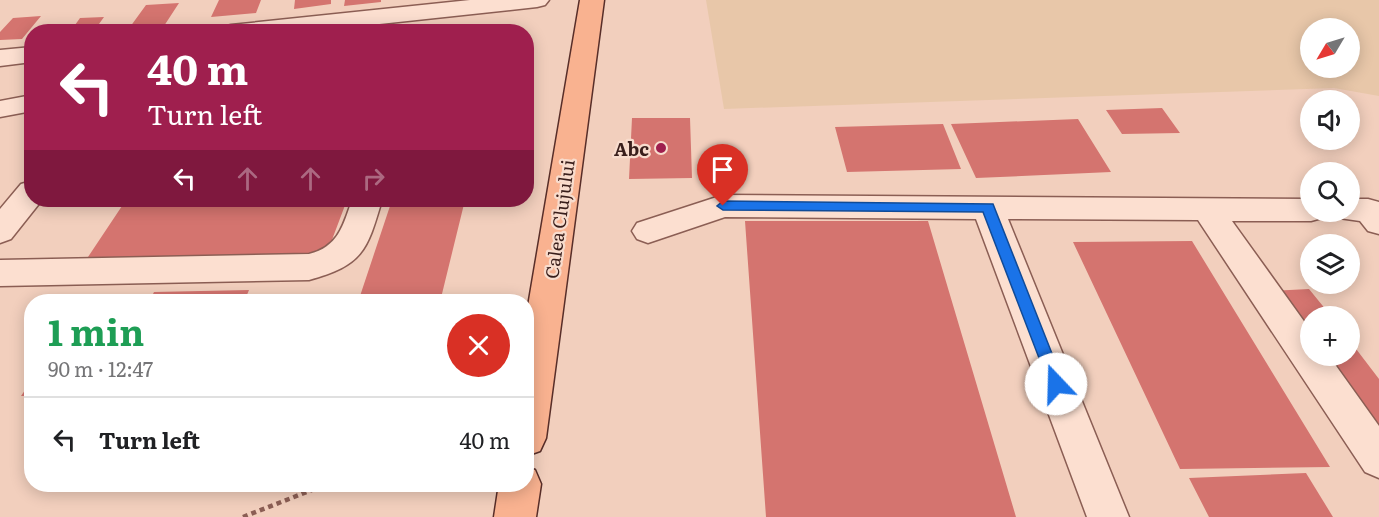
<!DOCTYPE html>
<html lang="en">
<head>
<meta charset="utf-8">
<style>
	body { margin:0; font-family:Literata,serif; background:#f6f6f6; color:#202124; height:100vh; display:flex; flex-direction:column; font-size:22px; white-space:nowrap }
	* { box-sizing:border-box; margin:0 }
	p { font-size:20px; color:#757577 }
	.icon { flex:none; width:33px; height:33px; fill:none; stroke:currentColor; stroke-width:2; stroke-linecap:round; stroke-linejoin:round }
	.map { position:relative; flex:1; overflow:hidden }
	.side { position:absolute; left:24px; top:294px; width:510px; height:198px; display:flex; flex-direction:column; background:#fff; border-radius:24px; box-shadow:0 3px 15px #0003 }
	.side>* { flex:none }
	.top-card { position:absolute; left:24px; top:24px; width:510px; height:183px; border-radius:24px; box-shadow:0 3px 15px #0003; background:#9f1f4e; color:#fff; overflow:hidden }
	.needle { width:39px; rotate:232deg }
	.tools { position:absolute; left:1300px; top:18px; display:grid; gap:12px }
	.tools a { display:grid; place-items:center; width:60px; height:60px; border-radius:50%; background:#fff; box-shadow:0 3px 15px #0003; font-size:30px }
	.pin { position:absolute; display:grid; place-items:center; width:51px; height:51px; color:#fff; margin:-62px -26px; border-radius:50% 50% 50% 0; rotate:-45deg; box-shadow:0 0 6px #0007 }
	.pin .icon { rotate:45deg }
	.me { position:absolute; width:66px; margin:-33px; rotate:339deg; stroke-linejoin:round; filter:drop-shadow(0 0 4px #0008) }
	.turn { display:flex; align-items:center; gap:21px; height:126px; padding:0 24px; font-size:27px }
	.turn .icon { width:78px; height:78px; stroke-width:2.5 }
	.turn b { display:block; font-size:42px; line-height:51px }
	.lanes { display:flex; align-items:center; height:57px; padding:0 24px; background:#0003; justify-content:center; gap:30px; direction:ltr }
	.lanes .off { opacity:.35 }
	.round { display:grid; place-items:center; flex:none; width:63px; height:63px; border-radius:32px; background:#f6f6f6 }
	.summary { display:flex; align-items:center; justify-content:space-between; height:102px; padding:0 24px }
	h1 { font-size:36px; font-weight:700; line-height:45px; color:#1e9e55 }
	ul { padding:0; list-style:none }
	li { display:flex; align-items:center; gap:18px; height:84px; padding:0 24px; border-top:2px solid #e0e0e0 }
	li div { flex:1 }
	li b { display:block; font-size:22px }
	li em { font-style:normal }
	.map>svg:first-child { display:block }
	.farmland { fill:#e8c7a9; fill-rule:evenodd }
	.building { fill:#d4746f }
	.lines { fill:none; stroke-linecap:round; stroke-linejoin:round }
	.minor-casing { stroke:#8b5e54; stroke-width:3 }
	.major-casing { stroke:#582e29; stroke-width:3 }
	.path { stroke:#8b5e54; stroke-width:4.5; stroke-dasharray:5 4; stroke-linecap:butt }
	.minor { fill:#fcdfd0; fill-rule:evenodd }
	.major { fill:#f9b290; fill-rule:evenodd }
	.route { fill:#1a73e8; stroke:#114b97; stroke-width:1.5 }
	.poi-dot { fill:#9f1f4e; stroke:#f8dccd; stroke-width:2 }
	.labels { text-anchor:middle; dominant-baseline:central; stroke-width:4.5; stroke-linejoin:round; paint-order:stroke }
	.poi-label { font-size:18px; font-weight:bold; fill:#391e1b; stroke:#f8dccd; text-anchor:end }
	.street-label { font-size:18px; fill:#391e1b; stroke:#f8dccd }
</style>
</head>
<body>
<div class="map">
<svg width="1379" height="517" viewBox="0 0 1379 517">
	<rect width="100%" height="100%" fill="#f2cfbd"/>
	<path class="farmland" d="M 706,0 L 1379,0 L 1379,96 L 1334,88 L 724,109 ZM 1311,28 L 1350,28 L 1350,68 L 1311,68 Z"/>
	<path class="building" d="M 219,0 L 261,0 L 256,13 L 211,17 Z
		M 295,0 L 331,0 L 331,4 L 294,9 Z
		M 345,0 L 381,0 L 381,2 L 344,6 Z
		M 179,3 L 164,26 L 130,27 L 146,5 Z
		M 41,16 L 22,39 L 0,40 L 0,32 L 13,18 Z
		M 104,17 L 94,31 L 70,32 L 80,18 Z
		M 1162,108 L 1180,133 L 1122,134 L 1106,110 Z
		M 632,118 L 690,118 L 692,178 L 629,179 Z
		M 1078,119 L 1111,172 L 976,178 L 951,124 Z
		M 943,124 L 961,169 L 847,172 L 835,127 Z
		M 126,200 L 347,200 L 324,261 L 82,266 Z
		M 392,200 L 465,200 L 440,302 L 358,302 Z
		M 745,221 L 928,221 L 1016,517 L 766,517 Z
		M 1192,241 L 1330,467 L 1180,469 L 1073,242 Z
		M 1309,289 L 1331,316 L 1311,316 L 1311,347 L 1270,291 Z
		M 249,290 L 244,302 L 149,302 L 154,292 Z
		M 1350,341 L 1379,379 L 1379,440 L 1317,356 L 1350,356 Z
		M 32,380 L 32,396 L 21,396 Z
		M 1306,473 L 1333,517 L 1209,517 L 1189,478 Z"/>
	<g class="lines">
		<defs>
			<path id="minor" d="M 470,0 L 549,0 L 545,5 L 537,7 L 305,32 L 219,32 L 222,27 L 231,25 Z
				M 32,47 L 32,62 L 0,66 L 0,50 Z
				M 32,95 L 32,111 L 0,117 L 0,101 Z
				M 32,181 L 32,200 L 42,200 L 11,239 L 0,243 L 0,209 L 21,184 Z
				M 723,195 L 1311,199 L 1311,212 L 1326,212 L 1322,218 L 1311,221 L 1232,221 L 1311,331 L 1311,356 L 1329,356 L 1379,426 L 1379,478 L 1365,472 L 1198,220 L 1008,219 L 1129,517 L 1087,517 L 976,219 L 725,217 L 648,243 L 637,239 L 632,231 L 637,223 Z
				M 1350,199 L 1368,199 L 1379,202 L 1379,234 L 1368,231 L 1360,221 L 1339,218 L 1335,212 L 1350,212 Z
				M 352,200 L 382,200 C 367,251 363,265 309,280 L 0,286 L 0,260 L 309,254 C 338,247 343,226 352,200 Z"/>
			<path id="major" d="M 580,0 L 604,0 L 546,438 L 540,451 L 526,456 L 526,318 Z
				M 526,467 L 535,470 L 541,484 L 536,517 L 494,517 L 499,484 L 526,484 Z"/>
		</defs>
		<use href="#minor" class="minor-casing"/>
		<use href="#major" class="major-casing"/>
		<path class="path" d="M 243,517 L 322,486 L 360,484"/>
		<use href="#minor" class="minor"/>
		<use href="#major" class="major"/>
	</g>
	<path class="route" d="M 723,201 L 993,204 L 1064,384 L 1062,389 L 1056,391 L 1051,389 L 1049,384 L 983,212 L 723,210 L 717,206 Z"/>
	<circle class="poi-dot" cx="661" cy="148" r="6"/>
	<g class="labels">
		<g class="poi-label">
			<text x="649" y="148">Abc</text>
		</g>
		<g class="street-label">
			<text transform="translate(559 219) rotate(-82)">Calea Clujului</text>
		</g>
	</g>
</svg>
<div class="tools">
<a><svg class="needle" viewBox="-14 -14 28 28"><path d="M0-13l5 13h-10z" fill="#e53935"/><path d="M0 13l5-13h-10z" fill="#757577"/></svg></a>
<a><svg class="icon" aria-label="sound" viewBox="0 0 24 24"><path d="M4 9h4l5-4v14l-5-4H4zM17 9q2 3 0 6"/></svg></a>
<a><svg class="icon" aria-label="search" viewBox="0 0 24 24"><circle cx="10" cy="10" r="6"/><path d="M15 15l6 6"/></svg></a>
<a><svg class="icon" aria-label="layers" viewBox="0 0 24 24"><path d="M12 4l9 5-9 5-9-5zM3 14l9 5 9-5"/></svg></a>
<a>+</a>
</div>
<div class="pin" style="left:723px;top:206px;background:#d93025"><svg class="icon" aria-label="arrive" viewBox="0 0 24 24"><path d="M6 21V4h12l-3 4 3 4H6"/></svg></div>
<svg class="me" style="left:1056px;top:384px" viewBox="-20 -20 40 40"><circle r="19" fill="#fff"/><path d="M0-13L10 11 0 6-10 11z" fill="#1a73e8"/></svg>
<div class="top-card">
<div class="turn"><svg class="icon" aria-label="left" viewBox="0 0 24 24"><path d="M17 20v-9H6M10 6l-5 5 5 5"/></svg><div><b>40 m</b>Turn left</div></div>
<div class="lanes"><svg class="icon" aria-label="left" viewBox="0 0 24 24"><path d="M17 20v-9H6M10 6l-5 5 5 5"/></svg><svg class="icon off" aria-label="ahead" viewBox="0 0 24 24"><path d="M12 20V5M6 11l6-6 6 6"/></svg><svg class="icon off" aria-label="ahead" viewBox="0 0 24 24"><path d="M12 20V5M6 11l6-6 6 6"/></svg><svg class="icon off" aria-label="right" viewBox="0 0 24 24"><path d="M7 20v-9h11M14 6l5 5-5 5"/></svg></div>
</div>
<section class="side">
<div class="summary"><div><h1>1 min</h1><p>90 m · 12:47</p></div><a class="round" style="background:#d93025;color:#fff"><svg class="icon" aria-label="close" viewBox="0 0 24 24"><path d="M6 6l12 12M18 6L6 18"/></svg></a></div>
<ul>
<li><svg class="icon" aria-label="left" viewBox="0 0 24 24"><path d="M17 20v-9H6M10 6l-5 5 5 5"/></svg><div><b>Turn left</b></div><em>40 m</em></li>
</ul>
</section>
</div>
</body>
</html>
